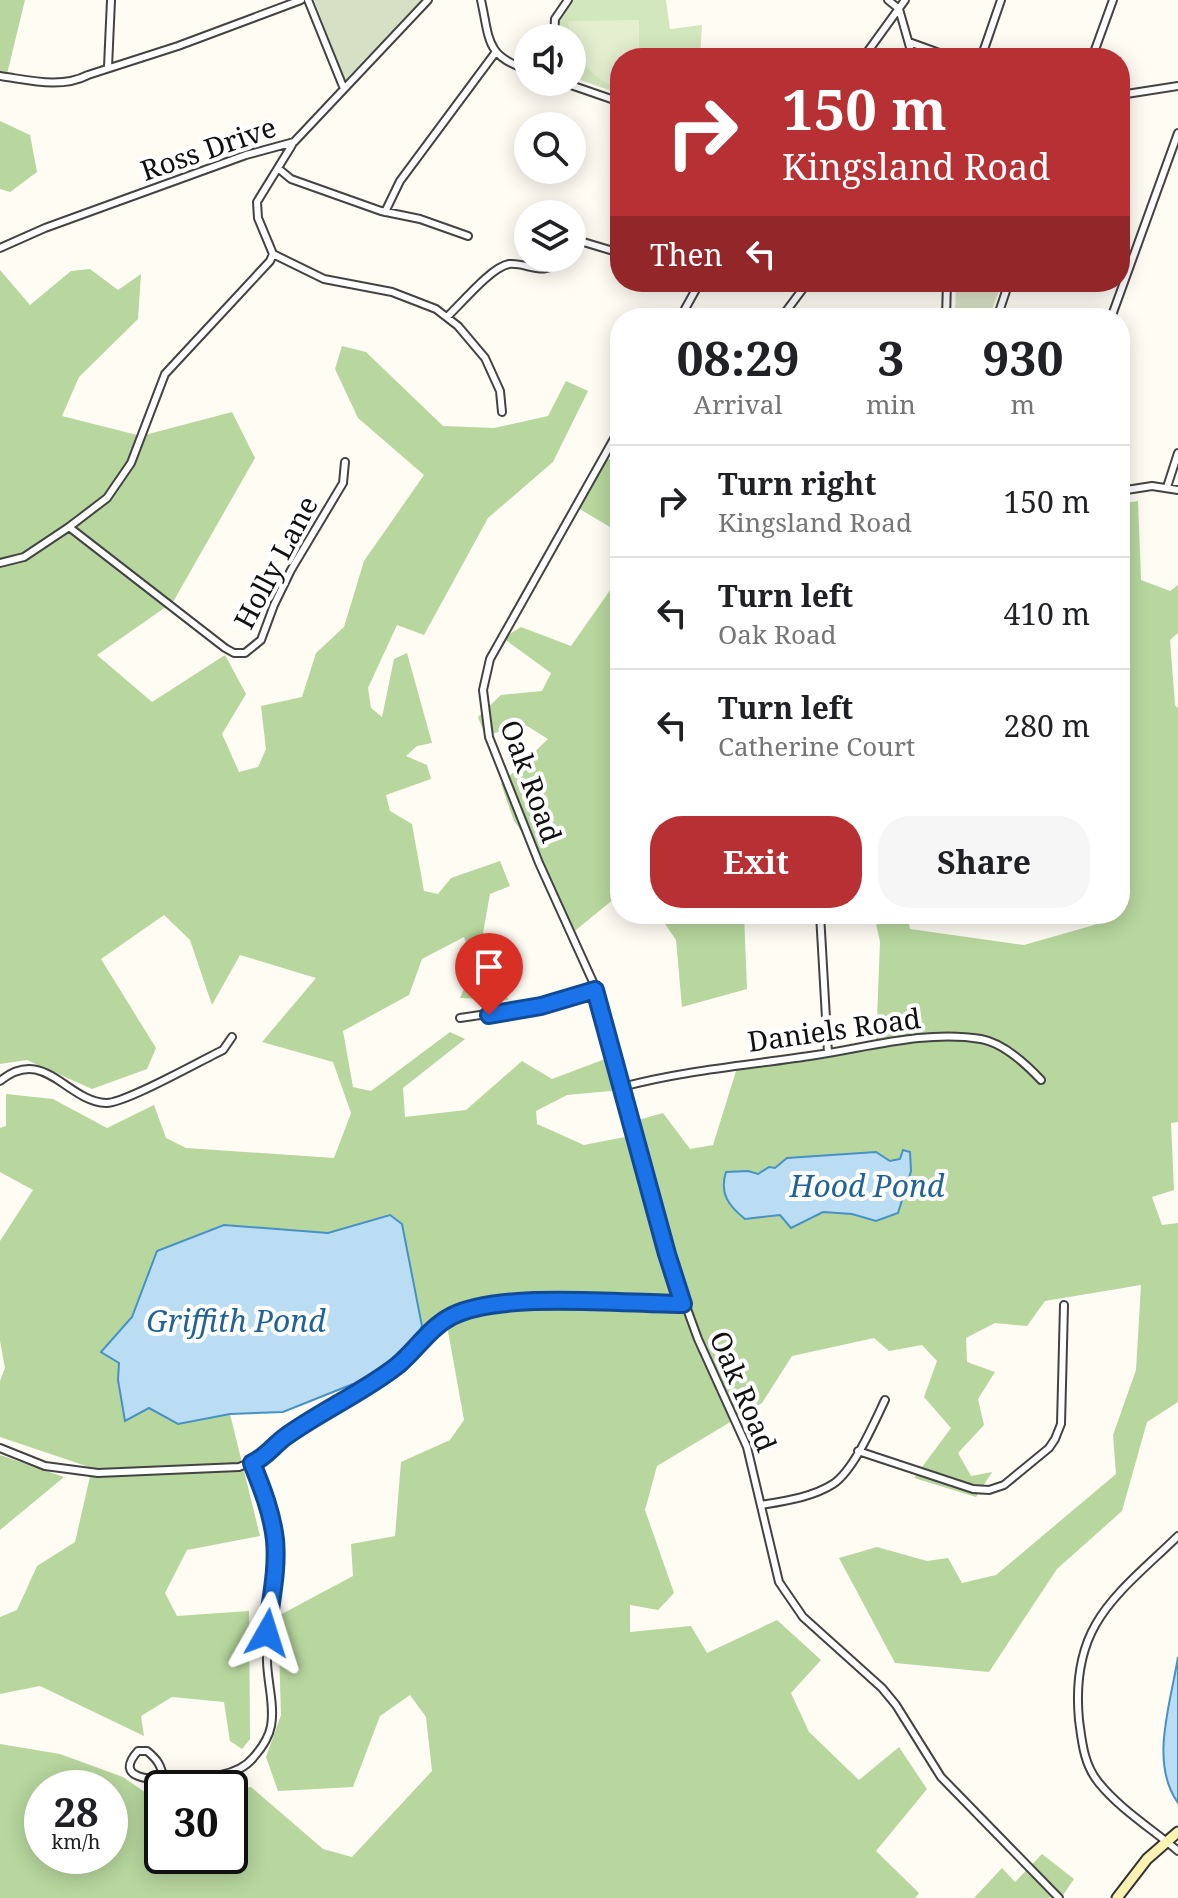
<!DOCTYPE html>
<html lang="en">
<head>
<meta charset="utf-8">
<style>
	body { margin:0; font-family:"Noto Serif",serif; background:#f6f6f6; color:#202124; height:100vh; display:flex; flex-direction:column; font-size:30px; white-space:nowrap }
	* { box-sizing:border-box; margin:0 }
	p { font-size:26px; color:#757577 }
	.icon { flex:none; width:44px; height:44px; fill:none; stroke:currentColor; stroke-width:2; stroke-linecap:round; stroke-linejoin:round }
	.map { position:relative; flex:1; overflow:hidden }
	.side { position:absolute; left:610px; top:308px; width:520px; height:616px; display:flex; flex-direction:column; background:#fff; border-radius:32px; box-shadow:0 4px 20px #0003 }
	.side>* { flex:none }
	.top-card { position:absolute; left:610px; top:48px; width:520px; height:244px; border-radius:32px; box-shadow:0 4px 20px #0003; background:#b73034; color:#fff; overflow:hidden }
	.tools { position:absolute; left:514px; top:24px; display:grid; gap:16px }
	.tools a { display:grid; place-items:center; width:72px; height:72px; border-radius:50%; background:#fff; box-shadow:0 4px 20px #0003; font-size:40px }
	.speed { position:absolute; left:24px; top:1770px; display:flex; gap:16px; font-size:40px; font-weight:700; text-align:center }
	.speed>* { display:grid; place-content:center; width:104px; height:104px; border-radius:50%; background:#fff; box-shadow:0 4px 20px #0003; line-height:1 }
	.speed small { font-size:20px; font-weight:400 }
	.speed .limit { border:4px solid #111; border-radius:12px; background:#fff; color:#111 }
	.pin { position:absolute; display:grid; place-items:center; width:68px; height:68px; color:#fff; margin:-82px -34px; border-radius:50% 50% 50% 0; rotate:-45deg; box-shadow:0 0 8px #0007 }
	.pin .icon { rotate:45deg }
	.me { position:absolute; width:88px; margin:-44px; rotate:6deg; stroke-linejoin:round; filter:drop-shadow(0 0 6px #0008) }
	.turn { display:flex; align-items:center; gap:28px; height:168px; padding:0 40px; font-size:36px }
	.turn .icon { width:104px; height:104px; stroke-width:2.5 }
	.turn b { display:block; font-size:56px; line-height:68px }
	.then { display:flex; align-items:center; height:76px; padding:0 40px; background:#0003; gap:16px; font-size:30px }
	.eta { display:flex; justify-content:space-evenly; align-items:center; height:136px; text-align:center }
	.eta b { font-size:48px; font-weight:700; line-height:56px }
	.cta { display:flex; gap:16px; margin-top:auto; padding:16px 40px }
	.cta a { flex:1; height:92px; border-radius:32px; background:#b73034; color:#fff; font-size:32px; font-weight:700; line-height:92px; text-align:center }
	.cta a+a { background:#f6f6f6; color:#202124 }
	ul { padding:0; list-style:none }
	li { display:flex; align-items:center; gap:24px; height:112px; padding:0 40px; border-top:2px solid #e0e0e0 }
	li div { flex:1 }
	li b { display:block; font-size:30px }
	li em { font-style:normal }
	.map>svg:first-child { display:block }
	.green { fill:#d3e7be }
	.forest { fill:#b7d79e; fill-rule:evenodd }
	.cemetery { fill:#d7e0c4 }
	.pitch { fill:#e4efcf }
	.water { fill:#bbddf3; stroke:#4691c5; stroke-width:2 }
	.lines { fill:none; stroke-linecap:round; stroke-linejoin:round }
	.minor-casing { stroke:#434343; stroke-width:10 }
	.secondary-casing { stroke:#323232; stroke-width:13 }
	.minor { stroke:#fff; stroke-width:6 }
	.secondary { stroke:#faf3b2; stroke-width:9 }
	.route-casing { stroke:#114b97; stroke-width:20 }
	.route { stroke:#1a73e8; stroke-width:14 }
	.labels { text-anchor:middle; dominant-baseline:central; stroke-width:8; stroke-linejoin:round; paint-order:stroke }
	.street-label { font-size:28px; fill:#101010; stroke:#fff }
	.water-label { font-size:30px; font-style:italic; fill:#20639a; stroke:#fff }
</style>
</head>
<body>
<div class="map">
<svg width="1178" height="1898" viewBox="0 0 1178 1898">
	<rect width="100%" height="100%" fill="#fefcf3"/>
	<path class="green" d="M 572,0 L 666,0 L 670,29 L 702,25 L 700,58 L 620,58 L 620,94 L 572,77 L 572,38 L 559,38 L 559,17 Z"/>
	<path class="forest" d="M 0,0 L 25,0 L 6,78 L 0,77 Z
		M 0,121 L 30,135 L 37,172 L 10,192 L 0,189 Z
		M 90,269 L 118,290 L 141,274 L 138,319 L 79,377 L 62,416 L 141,436 L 232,412 L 255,458 L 173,602 L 97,655 L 152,702 L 225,655 L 246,694 L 222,734 L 239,772 L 258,767 L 266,749 L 261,706 L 302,697 L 316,653 L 344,627 L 364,561 L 424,475 L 358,418 L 335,369 L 342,346 L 366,352 L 443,426 L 494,428 L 548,416 L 566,381 L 588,391 L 553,462 L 488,518 L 424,635 L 397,625 L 368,688 L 371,708 L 382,717 L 394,659 L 407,653 L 432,743 L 417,746 L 406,756 L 427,765 L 431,779 L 386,795 L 390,811 L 412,824 L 424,891 L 438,894 L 451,878 L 500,861 L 510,886 L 490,894 L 483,933 L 490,938 L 508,1000 L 460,998 L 474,966 L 464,937 L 422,959 L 409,995 L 343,1031 L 353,1087 L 371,1091 L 450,1032 L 465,1039 L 403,1088 L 405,1117 L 466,1110 L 522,1061 L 552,1079 L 613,1056 L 622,1090 L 567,1095 L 536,1111 L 537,1124 L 584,1145 L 635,1135 L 631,1122 L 663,1113 L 690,1149 L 713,1145 L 737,1068 L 876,1045 L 880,942 L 874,914 L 907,914 L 910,929 L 1024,945 L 1108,921 L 1108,914 L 1120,914 L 1120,504 L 1138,501 L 1141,580 L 1170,591 L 1178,585 L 1178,633 L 1170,640 L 1175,705 L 1178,708 L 1178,1122 L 1171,1123 L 1174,1190 L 1152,1197 L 1162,1225 L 1178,1223 L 1178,1402 L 1147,1422 L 1122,1511 L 1057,1569 L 989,1672 L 895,1663 L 839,1558 L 877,1547 L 927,1561 L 948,1558 L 962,1583 L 996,1575 L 1116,1474 L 1113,1435 L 1136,1370 L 1141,1285 L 1045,1301 L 1027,1326 L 995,1323 L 966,1338 L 967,1362 L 995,1372 L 978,1399 L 984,1425 L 958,1453 L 971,1476 L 992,1472 L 976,1497 L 914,1478 L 951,1428 L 924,1397 L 937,1361 L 922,1345 L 889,1351 L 874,1338 L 792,1356 L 762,1403 L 657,1466 L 645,1510 L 674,1593 L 658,1610 L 630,1605 L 630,1632 L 691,1626 L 707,1653 L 777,1620 L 821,1660 L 791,1693 L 809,1732 L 859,1780 L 899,1747 L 927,1789 L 876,1851 L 919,1893 L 915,1898 L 0,1898 L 0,1744 L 60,1754 L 123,1777 L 146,1793 L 162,1792 L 162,1856 L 230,1856 L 230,1788 L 227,1788 L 251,1787 L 323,1849 L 352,1857 L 432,1771 L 426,1717 L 410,1695 L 380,1716 L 353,1787 L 278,1791 L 266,1757 L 281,1715 L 278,1616 L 353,1576 L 351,1544 L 395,1536 L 401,1462 L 450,1440 L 464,1420 L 446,1320 L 422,1326 L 402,1224 L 390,1215 L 328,1233 L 224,1225 L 157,1251 L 132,1317 L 102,1352 L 119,1363 L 118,1380 L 149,1408 L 178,1423 L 230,1414 L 260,1536 L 187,1550 L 165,1593 L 177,1616 L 249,1611 L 250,1739 L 242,1749 L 230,1741 L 224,1702 L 172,1697 L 141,1716 L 144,1736 L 40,1686 L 0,1694 L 0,1617 L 17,1610 L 37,1566 L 75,1542 L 92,1468 L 0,1437 L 0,1381 L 5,1368 L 0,1341 L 0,1241 L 33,1190 L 0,1172 L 0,1128 L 6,1126 L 6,1094 L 53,1099 L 107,1128 L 154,1105 L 166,1138 L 186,1148 L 334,1158 L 351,1113 L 333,1062 L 262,1042 L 316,978 L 240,955 L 212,1005 L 190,940 L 164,915 L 101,959 L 156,1048 L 147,1069 L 92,1089 L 27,1060 L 0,1064 L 0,270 L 30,305 L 71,271 ZM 42,1788 L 110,1788 L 110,1856 L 42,1856 Z
		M 601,455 L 620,465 L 620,533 L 573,505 Z
		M 620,576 L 620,894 L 571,934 L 538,854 L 514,821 L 501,784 L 548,739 L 527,726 L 485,735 L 478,717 L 501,695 L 542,691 L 551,673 L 503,638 L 521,627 L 571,646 Z
		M 666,914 L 744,914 L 747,989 L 682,1007 L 676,940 L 661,918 Z
		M 0,1455 L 64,1477 L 0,1530 Z
		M 1042,1854 L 1074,1879 L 1061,1898 L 974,1898 L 1002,1868 L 1015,1882 Z"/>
	<path class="cemetery" d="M 314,0 L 422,0 L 345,80 Z
		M 956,282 L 1002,282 L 989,318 L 955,318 Z"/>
	<path class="pitch" d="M 639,20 L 639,58 L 620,58 L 620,89 L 617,88 C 587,76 571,52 568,21 Z"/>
	<path class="water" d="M 903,1150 L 910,1152 L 911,1171 L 898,1213 L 876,1221 L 852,1214 L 823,1212 L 791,1228 L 780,1215 L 745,1219 C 729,1206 719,1194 726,1172 L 748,1171 L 758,1174 L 769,1167 L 775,1168 L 787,1158 L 876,1152 L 890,1161 L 900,1159 Z
		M 390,1215 L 402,1224 L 422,1326 L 416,1339 L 396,1359 L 353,1384 L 283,1412 L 230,1414 L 178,1424 L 149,1408 L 125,1421 L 118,1380 L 119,1363 L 101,1352 L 132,1317 L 157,1251 L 224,1225 L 328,1233 Z
		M 1178,1657 L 1178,1803 C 1149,1762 1171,1703 1178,1657 Z"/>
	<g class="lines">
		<defs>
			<path id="minor" d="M 308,0 L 344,89
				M 481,0 C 490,40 485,56 528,70
				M 888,0 L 899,9 L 913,58
				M 554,38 L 555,19 L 568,0
				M 909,42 L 953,58
				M 863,58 L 905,0
				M 981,58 L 1001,0
				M 1092,58 L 1113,0
				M 108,67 L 111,0
				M 0,76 C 29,80 61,89 88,75 L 178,46 L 301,0
				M 562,82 L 620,102
				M 1120,95 L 1178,86
				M 292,145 L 257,202 L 258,218 L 273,254 L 324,279 L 392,292 L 436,309 L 458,326 L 485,358 L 500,391 L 502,412
				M 279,169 L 291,179 L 381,211 L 420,219 L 468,236
				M 385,212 L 400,181 L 495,53
				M 572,243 L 580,241 L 620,253
				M 0,248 L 45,228 L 246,155 L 294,142 L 428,0
				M 447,317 C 461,304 491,267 509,264 C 528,262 546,279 560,258
				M 680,318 L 700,282
				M 781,318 L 808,282
				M 946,318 L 947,282
				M 997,318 L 1009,282
				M 1111,318 L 1178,133
				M 620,428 L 490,659 L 483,690 L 489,737 L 539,863 L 593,982 L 667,1254 L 698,1339 L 747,1447 L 779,1582 L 803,1617 L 882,1688 L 896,1705 L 941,1777 L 1059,1898
				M 1167,487 L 1178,453
				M 1120,491 L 1152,486 L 1178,490
				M 69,527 L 225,648 L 234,653 L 245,653 L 261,640 L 274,605 L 291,570 L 343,483 L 345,462
				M 0,563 L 24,557 L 69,527 L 107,498 L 131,463 L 165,374 L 270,261 L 273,254
				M 820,914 L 828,1053
				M 460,1018 L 541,1006 L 595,990
				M 0,1081 C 44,1045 66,1101 106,1103 C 124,1104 202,1060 223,1050 L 232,1037
				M 622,1087 C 685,1070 752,1065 816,1055 C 869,1047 927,1030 981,1039 C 1003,1043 1026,1064 1041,1080
				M 0,1448 L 45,1466 L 98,1473 L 239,1467 C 266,1458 286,1436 310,1420 C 338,1401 371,1386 398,1365 C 418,1348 432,1324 458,1313 C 512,1291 622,1303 683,1304
				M 858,1451 L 973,1489 L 989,1490 L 1004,1485 L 1049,1448 L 1055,1439 L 1061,1424 L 1064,1305
				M 761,1505 C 785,1501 813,1497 833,1484 C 854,1470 874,1423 885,1400
				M 1178,1536 C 1116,1596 1070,1624 1079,1720 C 1082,1743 1084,1765 1099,1783 C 1120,1809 1152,1829 1178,1851
				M 163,1779 C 162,1766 157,1759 147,1751 L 138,1751 C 112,1780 154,1780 173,1779 C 198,1778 236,1779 253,1758 C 261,1749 269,1737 271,1726 C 275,1705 267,1681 267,1660 C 266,1619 279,1578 274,1538 C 271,1512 262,1488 252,1463"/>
			<path id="secondary" d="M 1117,1898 L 1147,1859 L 1178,1832"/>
		</defs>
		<use href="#minor" class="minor-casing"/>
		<use href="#secondary" class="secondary-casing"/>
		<use href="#minor" class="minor"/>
		<use href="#secondary" class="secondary"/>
	</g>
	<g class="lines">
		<defs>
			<path id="route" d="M 267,1633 C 270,1603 278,1571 275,1540 C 272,1513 262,1488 252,1463 C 265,1458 274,1445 285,1437 C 321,1411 364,1392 398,1365 C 417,1349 430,1327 452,1316 C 501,1291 625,1304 683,1304 L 667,1254 L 595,990 L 541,1006 L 489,1015"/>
		</defs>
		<use href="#route" class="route-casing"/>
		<use href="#route" class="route"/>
	</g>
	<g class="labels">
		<g class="street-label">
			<text transform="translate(208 148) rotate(-19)">Ross Drive</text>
			<text transform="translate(275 562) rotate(-62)">Holly Lane</text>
			<text transform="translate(532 781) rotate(70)">Oak Road</text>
			<text transform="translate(834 1029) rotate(-8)">Daniels Road</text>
			<text transform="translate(744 1391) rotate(67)">Oak Road</text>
		</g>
		<g class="water-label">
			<text x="867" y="1185">Hood Pond</text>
			<text x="236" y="1320">Griffith Pond</text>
		</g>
	</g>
</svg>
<div class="tools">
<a><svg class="icon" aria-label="sound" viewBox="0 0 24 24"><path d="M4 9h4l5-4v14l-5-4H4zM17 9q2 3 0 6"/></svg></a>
<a><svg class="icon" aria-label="search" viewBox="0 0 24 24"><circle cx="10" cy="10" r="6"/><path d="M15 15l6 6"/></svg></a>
<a><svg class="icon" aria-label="layers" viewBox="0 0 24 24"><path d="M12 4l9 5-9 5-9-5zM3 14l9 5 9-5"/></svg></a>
</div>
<div class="speed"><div>28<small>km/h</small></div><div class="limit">30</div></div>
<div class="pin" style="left:489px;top:1015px;background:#d93025"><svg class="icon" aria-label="arrive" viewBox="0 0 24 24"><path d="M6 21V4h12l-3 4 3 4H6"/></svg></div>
<svg class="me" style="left:267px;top:1633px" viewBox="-20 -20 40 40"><path d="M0-17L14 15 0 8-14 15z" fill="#1a73e8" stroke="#fff" stroke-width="4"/></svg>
<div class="top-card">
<div class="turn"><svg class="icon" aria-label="right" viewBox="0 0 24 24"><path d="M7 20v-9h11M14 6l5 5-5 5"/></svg><div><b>150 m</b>Kingsland Road</div></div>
<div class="then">Then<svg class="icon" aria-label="left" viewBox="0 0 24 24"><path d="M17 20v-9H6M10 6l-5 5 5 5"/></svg></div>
</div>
<section class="side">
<div class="eta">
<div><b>08:29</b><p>Arrival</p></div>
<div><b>3</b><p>min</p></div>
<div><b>930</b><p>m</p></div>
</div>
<ul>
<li><svg class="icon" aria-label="right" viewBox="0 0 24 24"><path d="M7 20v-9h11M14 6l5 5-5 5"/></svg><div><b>Turn right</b><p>Kingsland Road</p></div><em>150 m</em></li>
<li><svg class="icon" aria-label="left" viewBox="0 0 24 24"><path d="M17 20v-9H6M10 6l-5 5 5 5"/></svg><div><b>Turn left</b><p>Oak Road</p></div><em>410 m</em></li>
<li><svg class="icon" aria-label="left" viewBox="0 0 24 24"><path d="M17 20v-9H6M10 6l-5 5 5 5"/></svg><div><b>Turn left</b><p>Catherine Court</p></div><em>280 m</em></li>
</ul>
<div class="cta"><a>Exit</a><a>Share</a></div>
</section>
</div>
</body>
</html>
